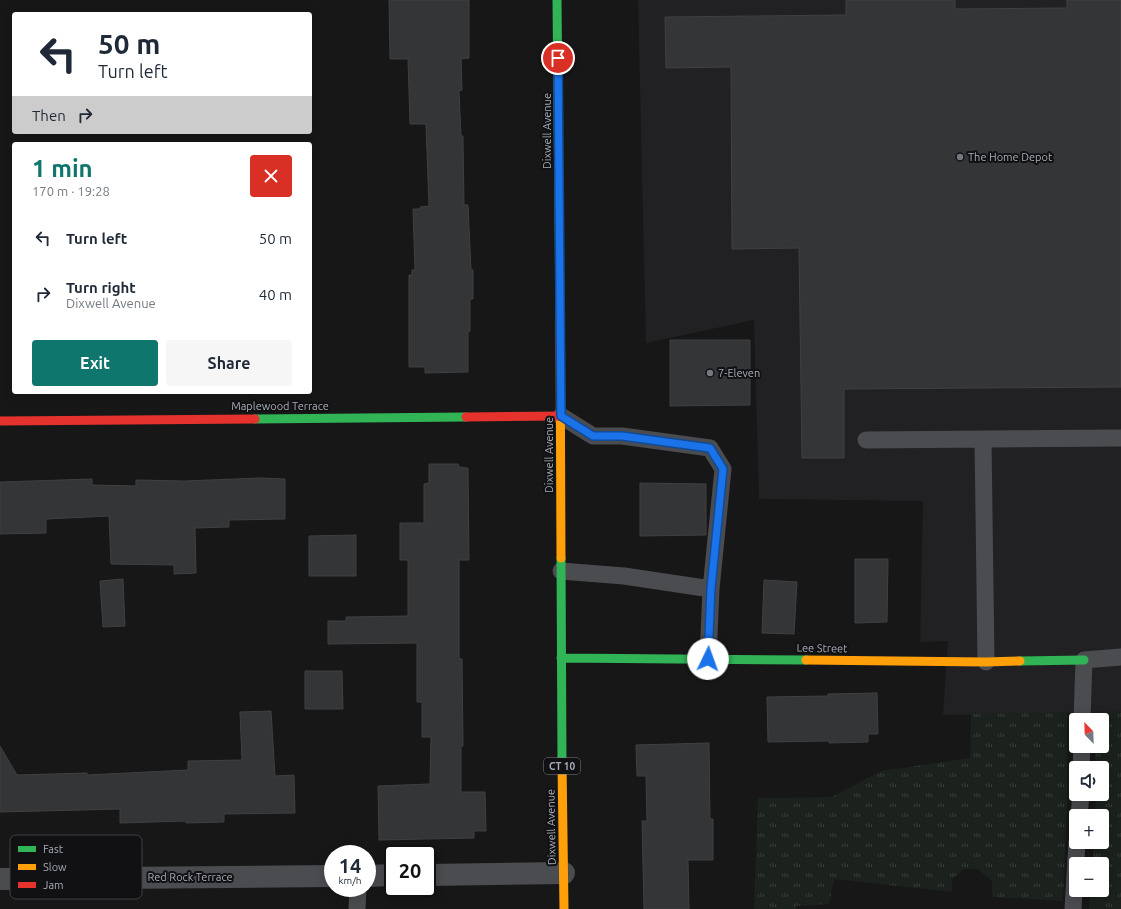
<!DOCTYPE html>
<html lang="en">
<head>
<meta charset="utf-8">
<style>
	body { margin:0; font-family:Ubuntu,sans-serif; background:#f6f6f7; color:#1f2937; height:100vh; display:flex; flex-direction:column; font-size:15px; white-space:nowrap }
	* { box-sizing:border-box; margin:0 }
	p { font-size:13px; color:#747a83 }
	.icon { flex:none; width:22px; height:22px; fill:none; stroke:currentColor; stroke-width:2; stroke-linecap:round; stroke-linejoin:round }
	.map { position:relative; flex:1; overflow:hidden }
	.panel { position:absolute; left:12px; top:142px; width:300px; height:252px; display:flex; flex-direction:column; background:#fff; border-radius:4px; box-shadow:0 2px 10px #0003 }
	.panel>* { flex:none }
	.hud { position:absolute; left:12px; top:12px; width:300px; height:122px; border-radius:4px; box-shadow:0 2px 10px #0003; background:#fff; color:#1f2937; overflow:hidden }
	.needle { width:26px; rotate:337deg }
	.fabs { position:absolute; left:1069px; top:713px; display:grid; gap:8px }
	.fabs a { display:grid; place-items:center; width:40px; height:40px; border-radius:4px; background:#fff; box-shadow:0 2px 10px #0003; font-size:20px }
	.speed { position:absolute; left:324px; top:845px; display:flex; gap:8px; font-size:20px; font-weight:700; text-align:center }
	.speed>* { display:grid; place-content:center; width:52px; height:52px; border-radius:50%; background:#fff; box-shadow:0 2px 10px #0003; line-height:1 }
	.speed small { font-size:10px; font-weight:400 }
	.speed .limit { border:2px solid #111; border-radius:6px; background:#fff; color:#111 }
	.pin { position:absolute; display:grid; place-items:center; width:34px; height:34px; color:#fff; margin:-17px; border:2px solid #fff; border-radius:50%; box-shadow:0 1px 4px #0007 }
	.me { position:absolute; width:44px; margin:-22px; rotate:3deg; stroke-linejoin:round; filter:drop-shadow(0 0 3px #0008) }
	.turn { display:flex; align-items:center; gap:14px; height:84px; padding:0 20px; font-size:18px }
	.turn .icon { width:52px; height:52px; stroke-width:2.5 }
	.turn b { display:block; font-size:28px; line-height:34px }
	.then { display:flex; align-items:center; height:38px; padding:0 20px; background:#0003; gap:8px; font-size:15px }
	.round { display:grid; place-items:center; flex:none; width:42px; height:42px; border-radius:4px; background:#f6f6f7 }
	.head { display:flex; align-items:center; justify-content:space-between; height:68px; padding:0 20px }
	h1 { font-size:24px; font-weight:700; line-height:30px; color:#0f766e }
	.action { display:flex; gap:8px; margin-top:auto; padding:8px 20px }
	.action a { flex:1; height:46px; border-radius:4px; background:#0f766e; color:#fff; font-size:16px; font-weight:700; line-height:46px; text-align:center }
	.action a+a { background:#f6f6f7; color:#1f2937 }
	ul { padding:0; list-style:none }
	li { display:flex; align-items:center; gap:12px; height:56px; padding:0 20px }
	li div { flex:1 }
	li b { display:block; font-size:15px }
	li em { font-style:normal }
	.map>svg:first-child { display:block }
	.built { fill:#212124 }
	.grass { fill:url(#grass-tufts) }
	.building { fill:#343537; stroke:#3f4043 }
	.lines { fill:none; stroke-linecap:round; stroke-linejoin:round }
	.lane { stroke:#4b4c50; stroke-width:17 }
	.street { stroke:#4b4c50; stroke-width:22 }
	.fast { stroke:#30b455; stroke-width:9 }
	.slow { stroke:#ff9f0a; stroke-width:9 }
	.jam { stroke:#e5322d; stroke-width:9 }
	.route-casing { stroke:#114b97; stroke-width:10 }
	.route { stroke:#1a73e8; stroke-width:7 }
	.poi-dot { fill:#757880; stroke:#111113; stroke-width:1.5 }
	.labels { text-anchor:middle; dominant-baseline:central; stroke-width:4; stroke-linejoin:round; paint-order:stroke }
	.shield { fill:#111113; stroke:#7b7e86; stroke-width:1 }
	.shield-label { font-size:10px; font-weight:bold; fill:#a8adb8 }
	.street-label { font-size:11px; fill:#a8adb8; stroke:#111113 }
	.poi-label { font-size:11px; fill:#a8adb8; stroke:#111113; text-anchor:start }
	.key { fill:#111113; stroke:#3e4045; stroke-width:1 }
	.key-label { font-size:11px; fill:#a8adb8 }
</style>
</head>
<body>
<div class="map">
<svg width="1121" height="909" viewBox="0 0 1121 909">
	<defs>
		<pattern id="grass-tufts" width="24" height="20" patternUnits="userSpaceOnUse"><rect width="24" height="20" fill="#1b211c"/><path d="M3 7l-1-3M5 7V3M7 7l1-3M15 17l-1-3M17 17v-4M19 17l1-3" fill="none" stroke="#393f3b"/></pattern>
	</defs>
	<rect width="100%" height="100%" fill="#171717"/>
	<path class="built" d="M 638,0 L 1121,0 L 1121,712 L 943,715 L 948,641 L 920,642 L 923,501 L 759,499 L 754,320 L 646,343 Z"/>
	<path class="grass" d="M 1095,711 L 1121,711 L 1121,909 L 1089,909 L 1090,890 L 1102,890 L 1102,864 L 1092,864 L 1094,842 L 1102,842 L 1102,816 L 1095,816 L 1096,794 L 1102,794 L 1102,768 L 1095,768 L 1095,746 L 1102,746 L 1102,720 L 1095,720 Z
		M 1067,712 L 1067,808 L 1063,901 L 992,897 L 992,881 L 978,869 L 964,869 L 952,879 L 952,892 L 834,879 L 829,904 L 796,906 L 796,909 L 754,909 L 758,798 L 832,797 L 881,771 L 970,758 L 971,714 Z"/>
	<path class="building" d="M 389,0 L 469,0 L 469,58 L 461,59 L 462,90 L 459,91 L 461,136 L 463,136 L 463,140 L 464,205 L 468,205 L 471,270 L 473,270 L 473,299 L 470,299 L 470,331 L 468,332 L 468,372 L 425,373 L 425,367 L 409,367 L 409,275 L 412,275 L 412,270 L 415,270 L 413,209 L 420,209 L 420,207 L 429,206 L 426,124 L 410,124 L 408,59 L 390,59 Z
		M 846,0 L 955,0 L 955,9 L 1067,8 L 1067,0 L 1121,0 L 1121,387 L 844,389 L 844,458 L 802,458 L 799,248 L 732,249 L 731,67 L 666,68 L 665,17 L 846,15 Z
		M 670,340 L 750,340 L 750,405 L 670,406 Z
		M 429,464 L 458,464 L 459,467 L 468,468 L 469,560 L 459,560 L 459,659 L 462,659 L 463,746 L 461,746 L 461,792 L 485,792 L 486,831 L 474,831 L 474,838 L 379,840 L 378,786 L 430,784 L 431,737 L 422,737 L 422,702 L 417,702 L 417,643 L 328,644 L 328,621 L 346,621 L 346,617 L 408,616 L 408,560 L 400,560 L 400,523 L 424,523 L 424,484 L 429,483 Z
		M 260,478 L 285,479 L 285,519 L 229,520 L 229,527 L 195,528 L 196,573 L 174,574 L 174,565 L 111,564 L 109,516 L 46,519 L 46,533 L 0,534 L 0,482 L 92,479 L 92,485 L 136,486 L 136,480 L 184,481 Z
		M 640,483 L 706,484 L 706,535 L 640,536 Z
		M 356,535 L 356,576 L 309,576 L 309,536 Z
		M 855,559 L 888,559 L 887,622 L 855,623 Z
		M 123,579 L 125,626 L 103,627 L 100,581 Z
		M 764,580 L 797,582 L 794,634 L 762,633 Z
		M 305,671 L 342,671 L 343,709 L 305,709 Z
		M 877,693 L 878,734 L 868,734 L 868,742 L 829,743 L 829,741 L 768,742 L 767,697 L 828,696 L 828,694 Z
		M 271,711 L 275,776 L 294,775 L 295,813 L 224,814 L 224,822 L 186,823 L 186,821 L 120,823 L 120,809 L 0,812 L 0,746 L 17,775 L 87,773 L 87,775 L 188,770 L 188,761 L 242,760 L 240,712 Z
		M 709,743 L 710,819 L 713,819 L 713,860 L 688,860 L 689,909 L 644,909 L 642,821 L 647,821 L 646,776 L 637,776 L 636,745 Z"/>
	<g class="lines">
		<path class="lane" d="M 561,416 L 593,436 L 622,436 L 710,448 L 723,469 L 711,589 L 708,659
			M 866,440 L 1121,438
			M 983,440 L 986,662
			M 561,571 L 624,576 L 711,589
			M 1082,720 L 1084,660 L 1121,657
			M 1081,768 L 1082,746
			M 1079,816 L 1081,794
			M 357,909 L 358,888
			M 1073,909 L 1077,842"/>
		<path class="street" d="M 427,875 L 564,873
			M 367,876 L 393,875
			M 0,879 L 333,876"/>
		<path class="fast" d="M 557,0 L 560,317
			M 255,419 L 466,417
			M 561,558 L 562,763
			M 561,658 L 806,660
			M 1020,661 L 1084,660"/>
		<path class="slow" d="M 560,317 L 561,558
			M 806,660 L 986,662 L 1020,661
			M 562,763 L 564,909"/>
		<path class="jam" d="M 466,417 L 561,416
			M 0,421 L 255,419"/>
	</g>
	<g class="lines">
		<defs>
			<path id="route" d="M 558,58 L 561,416 L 593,436 L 622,436 L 710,448 L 723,469 L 711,588 L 708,659"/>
		</defs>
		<use href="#route" class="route-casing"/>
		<use href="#route" class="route"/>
	</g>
	<g class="poi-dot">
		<circle cx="960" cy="157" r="4"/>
		<circle cx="710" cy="373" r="4"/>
	</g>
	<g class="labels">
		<rect class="shield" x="544" y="758" width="36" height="16" rx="3"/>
		<g class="shield-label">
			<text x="562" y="766">CT 10</text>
		</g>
		<g class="street-label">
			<text transform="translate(547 131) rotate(-90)">Dixwell Avenue</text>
			<text x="280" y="406">Maplewood Terrace</text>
			<text transform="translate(549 455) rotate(-90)">Dixwell Avenue</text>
			<text transform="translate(822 648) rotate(1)">Lee Street</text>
			<text transform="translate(551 827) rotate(-91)">Dixwell Avenue</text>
			<text x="190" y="877">Red Rock Terrace</text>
		</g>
		<g class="poi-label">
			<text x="968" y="157">The Home Depot</text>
			<text x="718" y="373">7-Eleven</text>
		</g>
	</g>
	<rect x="10" y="835" width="132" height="64" rx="6" class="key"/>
	<rect x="18" y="846" width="18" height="6" fill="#30b455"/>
	<rect x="18" y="864" width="18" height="6" fill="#ff9f0a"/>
	<rect x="18" y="882" width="18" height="6" fill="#e5322d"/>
	<g class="key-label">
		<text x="43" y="853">Fast</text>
		<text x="43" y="871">Slow</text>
		<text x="43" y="889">Jam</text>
	</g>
</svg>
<div class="fabs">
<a><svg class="needle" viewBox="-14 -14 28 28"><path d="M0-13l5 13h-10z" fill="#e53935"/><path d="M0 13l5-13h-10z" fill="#747a83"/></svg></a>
<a><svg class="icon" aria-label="sound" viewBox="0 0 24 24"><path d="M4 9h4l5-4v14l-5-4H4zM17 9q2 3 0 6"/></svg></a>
<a>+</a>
<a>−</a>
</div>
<div class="speed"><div>14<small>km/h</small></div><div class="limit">20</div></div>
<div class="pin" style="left:558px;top:58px;background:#d93025"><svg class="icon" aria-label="arrive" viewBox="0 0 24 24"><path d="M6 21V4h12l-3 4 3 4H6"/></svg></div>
<svg class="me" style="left:708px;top:659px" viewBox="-20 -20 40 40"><circle r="19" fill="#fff"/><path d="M0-13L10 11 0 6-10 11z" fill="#1a73e8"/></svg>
<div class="hud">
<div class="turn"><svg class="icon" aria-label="left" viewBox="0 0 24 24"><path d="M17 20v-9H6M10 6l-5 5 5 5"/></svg><div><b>50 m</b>Turn left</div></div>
<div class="then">Then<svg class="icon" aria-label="right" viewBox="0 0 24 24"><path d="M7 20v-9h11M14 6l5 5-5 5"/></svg></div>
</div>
<section class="panel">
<div class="head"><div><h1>1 min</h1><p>170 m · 19:28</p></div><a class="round" style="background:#d93025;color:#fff"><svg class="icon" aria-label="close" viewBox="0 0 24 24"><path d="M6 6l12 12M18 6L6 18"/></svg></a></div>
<ul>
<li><svg class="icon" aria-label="left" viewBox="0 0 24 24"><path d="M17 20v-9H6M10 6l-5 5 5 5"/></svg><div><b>Turn left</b></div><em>50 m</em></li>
<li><svg class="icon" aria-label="right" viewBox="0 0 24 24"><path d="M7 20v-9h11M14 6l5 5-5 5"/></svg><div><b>Turn right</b><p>Dixwell Avenue</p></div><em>40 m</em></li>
</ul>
<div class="action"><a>Exit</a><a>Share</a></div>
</section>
</div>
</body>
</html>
